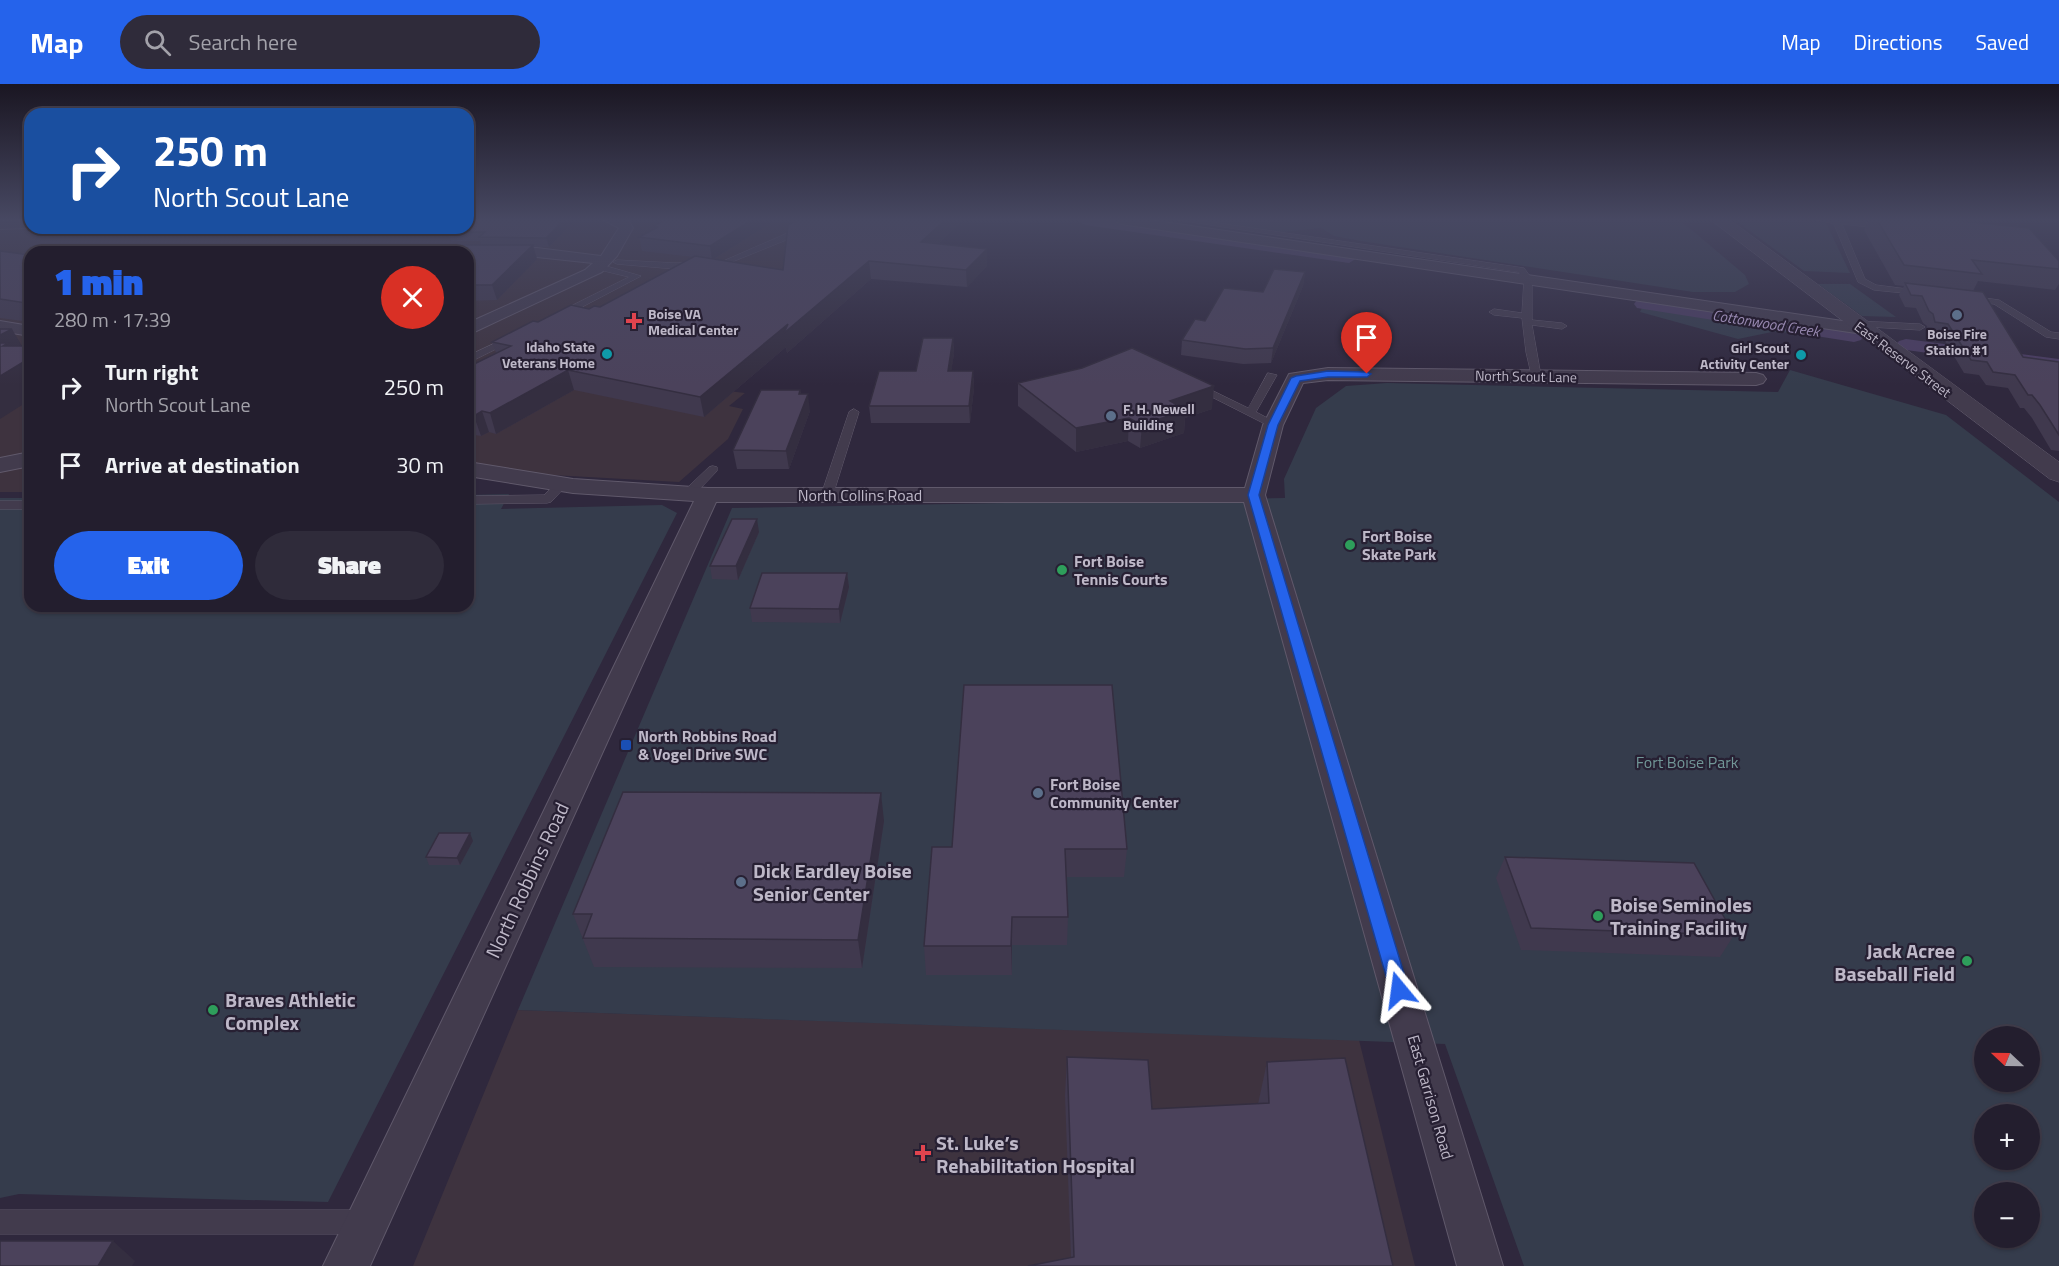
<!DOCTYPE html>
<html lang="en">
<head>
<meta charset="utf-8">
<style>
	body { margin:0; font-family:"Titillium Web",sans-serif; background:#2f2b3a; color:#f1f3f6; height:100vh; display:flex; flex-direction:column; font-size:22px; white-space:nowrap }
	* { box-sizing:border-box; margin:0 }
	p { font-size:20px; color:#a3a2aa }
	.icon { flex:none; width:33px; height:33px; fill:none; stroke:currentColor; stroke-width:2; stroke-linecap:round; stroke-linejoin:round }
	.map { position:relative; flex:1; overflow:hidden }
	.panel { position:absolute; left:24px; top:162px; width:450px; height:366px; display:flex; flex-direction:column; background:#231e2e; border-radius:18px; box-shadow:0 2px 4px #0004,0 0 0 2px #403c4a }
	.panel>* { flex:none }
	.top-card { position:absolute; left:24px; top:24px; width:450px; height:126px; border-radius:18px; box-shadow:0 2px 4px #0004,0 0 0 2px #403c4a; background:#1a4fa0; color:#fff; overflow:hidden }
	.needle { width:39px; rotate:292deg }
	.controls { position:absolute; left:1974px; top:942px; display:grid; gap:12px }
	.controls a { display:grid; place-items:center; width:66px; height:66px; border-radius:50%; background:#231e2e; box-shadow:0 2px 4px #0004,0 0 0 2px #403c4a; font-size:30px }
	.pin { position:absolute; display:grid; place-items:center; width:51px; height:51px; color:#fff; margin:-62px -26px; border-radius:50% 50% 50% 0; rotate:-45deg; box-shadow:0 0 6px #0007 }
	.pin .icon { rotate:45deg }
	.me { position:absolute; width:66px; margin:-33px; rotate:344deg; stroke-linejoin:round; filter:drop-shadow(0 0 4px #0008) }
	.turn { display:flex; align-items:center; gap:21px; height:126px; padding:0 30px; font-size:27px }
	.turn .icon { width:78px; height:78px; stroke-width:2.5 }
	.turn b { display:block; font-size:42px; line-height:51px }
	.round { display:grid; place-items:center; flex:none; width:63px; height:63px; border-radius:32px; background:#2f2b3a }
	.headline { display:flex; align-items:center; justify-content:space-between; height:102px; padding:0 30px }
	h1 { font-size:36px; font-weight:800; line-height:45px; color:#2563eb }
	.button { display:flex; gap:12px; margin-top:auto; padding:12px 30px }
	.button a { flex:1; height:69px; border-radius:36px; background:#2563eb; color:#fff; font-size:24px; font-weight:800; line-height:69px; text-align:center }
	.button a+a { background:#2f2b3a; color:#f1f3f6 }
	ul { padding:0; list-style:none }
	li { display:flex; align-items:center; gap:18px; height:78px; padding:0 30px }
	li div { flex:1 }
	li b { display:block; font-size:22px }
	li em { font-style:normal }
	header { display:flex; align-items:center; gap:36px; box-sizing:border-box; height:84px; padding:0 30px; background:#2563eb; color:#fff }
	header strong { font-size:28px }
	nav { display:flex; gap:33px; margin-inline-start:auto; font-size:21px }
	.search { width:420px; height:54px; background:#2f2b3a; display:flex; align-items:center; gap:15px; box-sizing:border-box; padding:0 21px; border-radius:33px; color:#a3a2aa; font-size:22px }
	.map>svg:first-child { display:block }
	.medical { fill:#3e333f }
	.green { fill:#353c4c; fill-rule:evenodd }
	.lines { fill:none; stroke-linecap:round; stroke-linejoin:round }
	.canal { fill:#4b3d62; fill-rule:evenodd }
	.service-casing { stroke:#60596b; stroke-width:1 }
	.minor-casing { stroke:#60596b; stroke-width:2 }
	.tertiary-casing { stroke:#60596b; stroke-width:1 }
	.service { fill:#423b4d; fill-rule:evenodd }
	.minor { fill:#423b4d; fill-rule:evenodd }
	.tertiary { fill:#423b4d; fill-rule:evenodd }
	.wall { fill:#40394e }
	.shaded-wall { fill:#342e40 }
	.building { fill:#4b425b; stroke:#342e40; stroke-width:1.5 }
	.route { fill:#2563eb; stroke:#184099; stroke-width:1.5 }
	.service-dot { fill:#5c6f8a; stroke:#272033; stroke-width:2 }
	.health-dot { fill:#e0444e; stroke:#272033; stroke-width:2 }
	.culture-dot { fill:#0f9aa8; stroke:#272033; stroke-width:2 }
	.leisure-dot { fill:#2e9e5b; stroke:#272033; stroke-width:2 }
	.transit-dot { fill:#1a4fb4; stroke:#272033; stroke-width:2 }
	.labels { text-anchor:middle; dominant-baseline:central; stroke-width:4.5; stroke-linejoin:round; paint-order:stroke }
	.far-poi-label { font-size:14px; font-weight:bold; fill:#beb8c8; stroke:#272033; text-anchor:start }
	.far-street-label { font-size:14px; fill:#beb8c8; stroke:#272033 }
	.far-water-label { font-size:15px; font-style:italic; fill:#9889b1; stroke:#272033 }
	.street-label { font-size:16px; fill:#beb8c8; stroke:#272033 }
	.poi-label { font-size:16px; font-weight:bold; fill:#beb8c8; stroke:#272033; text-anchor:start }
	.park-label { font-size:16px; fill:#719697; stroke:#272033 }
	.near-poi-label { font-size:20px; font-weight:bold; fill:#beb8c8; stroke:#272033; text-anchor:start }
	.near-street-label { font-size:20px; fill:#beb8c8; stroke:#272033 }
</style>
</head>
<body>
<header>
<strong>Map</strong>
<div class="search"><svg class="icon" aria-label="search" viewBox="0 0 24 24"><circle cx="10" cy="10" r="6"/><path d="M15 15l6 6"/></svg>Search here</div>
<nav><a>Map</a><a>Directions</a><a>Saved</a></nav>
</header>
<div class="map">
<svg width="2059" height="1182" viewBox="0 0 2059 1182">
	<rect width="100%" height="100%" fill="#2f283d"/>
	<path class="medical" d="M 0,136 L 30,136 L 30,144 L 468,144 L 468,136 L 920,136 L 720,306 L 745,309 L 729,322 L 743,325 L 728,355 L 679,398 L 533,390 L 468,379 L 468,168 L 30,168 L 30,408 L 0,408 Z
		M 518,926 L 1359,956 L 1415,1182 L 413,1182 Z"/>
	<path class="green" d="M 1191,136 L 1680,136 L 1745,191 L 1749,200 L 1735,208 L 1693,208 L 1361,157 L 1334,152 L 1321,144 L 1282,148 Z
		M 1735,136 L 1794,136 L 1826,139 L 1850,189 L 1804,187 Z
		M 1818,200 L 1850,200 L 1896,233 L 1862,232 Z
		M 1642,224 L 1804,246 L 1808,249 L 1772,248 L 1738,255 L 1640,228 Z
		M 1790,286 L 1946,331 L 2059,418 L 2059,1182 L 1524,1182 L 1445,960 L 518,926 L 732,424 L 1285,414 L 1284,395 L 1316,324 L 1346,302 L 1387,299 L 1778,308 ZM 1984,952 L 2030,952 L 2030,998 L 1984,998 ZM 1984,1030 L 2030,1030 L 2030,1076 L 1984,1076 ZM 1984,1108 L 2030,1108 L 2030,1154 L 1984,1154 Z
		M 509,410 L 501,425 L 662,421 L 677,429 L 328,1118 L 19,1110 L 0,1114 L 0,414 L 30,414 L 30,522 L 468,522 L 468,411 Z"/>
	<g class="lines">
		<path class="canal" d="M 1077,136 L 1116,136 L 1349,169 L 1357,174 L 1349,179 L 1085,141 Z
			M 1643,215 L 1854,246 L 1861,248 L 1863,252 L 1861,256 L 1854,258 L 1637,224 L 1634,220 L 1637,216 Z
			M 1906,255 L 2059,275 L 2059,287 L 1899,265 L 1896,261 L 1899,257 Z"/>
		<defs>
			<path id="service" d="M 807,136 L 815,136 L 808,145 L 796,152 L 722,182 L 675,185 L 617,180 L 613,178 L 617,176 L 675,179 L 721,178 L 790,148 Z
				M 1178,136 L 1197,136 L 1524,184 L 1532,195 L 1532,236 L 1562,239 L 1567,242 L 1562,245 L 1532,241 L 1541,292 L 1532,294 L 1526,268 L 1522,234 L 1494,231 L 1489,228 L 1494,225 L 1522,229 L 1524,195 L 1518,188 Z
				M 1817,136 L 1842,136 L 1890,141 L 1890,145 L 1887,145 L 1842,140 L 1865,195 L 1876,201 L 1923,207 L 1923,211 L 1874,206 L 1858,198 L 1834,140 Z
				M 599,180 L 641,192 L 563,233 L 557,233 L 557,229 L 629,193 L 596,185 L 596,181 Z
				M 1970,212 L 1999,216 L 2051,248 L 2059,249 L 2059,255 L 2046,253 L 1994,220 L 1967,217 L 1966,215 Z
				M 1857,237 L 1920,240 L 1925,243 L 1920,246 L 1854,242 L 1852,240 Z
				M 508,253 L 516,255 L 468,279 L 468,272 Z
				M 1268,289 L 1277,291 L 1256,328 L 1277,339 L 1277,343 L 1273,344 L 1190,302 L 1199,300 L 1248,324 Z
				M 854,325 L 859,328 L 833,411 L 827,415 L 823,414 L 821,411 L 849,328 Z
				M 713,382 L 717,383 L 717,387 L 693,412 L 685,412 L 685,406 L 709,383 Z
				M 562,396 L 568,400 L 551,418 L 547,419 L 468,420 L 468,412 L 544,411 L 558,397 Z
				M 0,417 L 30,417 L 30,425 L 0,425 Z
				M 0,1126 L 363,1126 L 371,1130 L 375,1138 L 371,1146 L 363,1150 L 0,1150 Z"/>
			<path id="minor" d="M 30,136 L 31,144 L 0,145 L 0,137 Z
				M 604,136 L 628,136 L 633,144 L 617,172 L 602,188 L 468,251 L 468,239 L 585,186 L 593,179 L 537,173 L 468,173 L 468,168 L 460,168 L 463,165 L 537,164 L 601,172 L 619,144 Z
				M 1114,136 L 1150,136 L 1863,240 L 1869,241 L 1872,245 L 1869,249 L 1863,250 L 1121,140 Z
				M 0,237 L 30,242 L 30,252 L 0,247 Z
				M 1328,284 L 1756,289 L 1763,291 L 1766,295 L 1763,299 L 1756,301 L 1328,296 L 1303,299 L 1283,341 L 1265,411 L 1503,1182 L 1457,1182 L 1244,418 L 716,418 L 370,1182 L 323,1182 L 694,417 L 573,409 L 468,392 L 468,378 L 573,395 L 708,404 L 1245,404 L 1263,341 L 1289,290 Z
				M 30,368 L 30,382 L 0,388 L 0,374 Z"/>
			<path id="tertiary" d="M 1711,136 L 1730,136 L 2059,378 L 2059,398 L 2050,395 Z"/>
		</defs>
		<use href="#service" class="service-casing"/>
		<use href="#minor" class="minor-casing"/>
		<use href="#tertiary" class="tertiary-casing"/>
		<use href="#service" class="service"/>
		<use href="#minor" class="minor"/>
		<use href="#tertiary" class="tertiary"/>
	</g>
	<path class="wall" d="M 468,136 L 571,136 L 572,139 L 549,163 L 533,163 L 537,175 L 497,216 L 468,217 L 468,168 L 481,161 L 480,157 L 451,157 L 448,148 Z
		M 775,136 L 714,175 L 783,186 L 797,136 L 960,136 L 960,139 L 938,160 L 987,165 L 987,182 L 967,203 L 871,195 L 787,269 L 786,263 L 704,333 L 574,306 L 496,350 L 489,348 L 481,352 L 468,350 L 468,283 L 496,269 L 492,258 L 538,238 L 589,225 L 600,223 L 693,173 L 642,167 L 639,153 L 653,146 L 652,143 Z
		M 1869,136 L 1952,136 L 2059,177 L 2059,200 L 2055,206 L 1978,197 L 1973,207 L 2023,273 L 2059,278 L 2059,367 L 2051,366 L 2032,334 L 2024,324 L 2020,324 L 2008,304 L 1986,301 L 1979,291 L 1964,289 L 1942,252 L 1928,250 L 1927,242 L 1923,239 L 1916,224 L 1905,223 L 1899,211 L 1904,202 L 1895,201 L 1864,146 Z
		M 0,167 L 30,171 L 30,238 L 0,234 Z
		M 1305,188 L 1303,202 L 1271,279 L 1243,280 L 1181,271 L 1182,256 L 1205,237 Z
		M 953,254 L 954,270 L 951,287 L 973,287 L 974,304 L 970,339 L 871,339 L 869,322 L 916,287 Z
		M 1018,299 L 1212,325 L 1185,334 L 1184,349 L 1140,364 L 1128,357 L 1076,368 L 1018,322 Z
		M 800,306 L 801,310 L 810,327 L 789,385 L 737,385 L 733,366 Z
		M 759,448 L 738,496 L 712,495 L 710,482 Z
		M 847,489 L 849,503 L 840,539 L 752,538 L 750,524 Z
		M 884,737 L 862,884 L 594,883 L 573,830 Z
		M 473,757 L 460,781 L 429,781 L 426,773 Z
		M 932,763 L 1127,765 L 1124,793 L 1066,793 L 1068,833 L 1067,861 L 1012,861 L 1012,891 L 926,891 L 924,862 Z
		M 1505,773 L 1734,851 L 1720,873 L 1521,866 L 1496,794 Z
		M 1067,973 L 1152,1025 L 1258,1020 L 1267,978 L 1393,1182 L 1071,1174 L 1065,1012 Z"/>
	<path class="shaded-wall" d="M 564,136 L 571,136 L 572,139 L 549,163 L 546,154 Z
		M 752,136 L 775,136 L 712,176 L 710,162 Z
		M 945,136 L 960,136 L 960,139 L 922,175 L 921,158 Z
		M 533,161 L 537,175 L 497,216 L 492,201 Z
		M 987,165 L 987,182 L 967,203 L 966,186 Z
		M 869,177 L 871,195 L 787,269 L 786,263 L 704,333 L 700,313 L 788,240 Z
		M 1305,188 L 1303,202 L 1271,279 L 1273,264 Z
		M 30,216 L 30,226 L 26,219 Z
		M 12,245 L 29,274 L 30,274 L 30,316 L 0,335 L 0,251 Z
		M 953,254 L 954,270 L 949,303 L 948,287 Z
		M 568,286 L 574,306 L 496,350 L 490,329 Z
		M 973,287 L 974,304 L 970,339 L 969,322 Z
		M 1214,302 L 1212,325 L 1185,334 L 1184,349 L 1140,364 L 1142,341 L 1170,317 Z
		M 800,306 L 803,323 L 808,310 L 810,327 L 789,385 L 786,367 Z
		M 482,327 L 489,348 L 481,352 L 474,332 Z
		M 1129,334 L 1128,357 L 1076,368 L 1076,344 Z
		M 757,435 L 759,448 L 738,496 L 736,482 Z
		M 847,489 L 849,503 L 840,539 L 839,525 Z
		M 881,709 L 884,737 L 862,884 L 858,856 Z
		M 470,749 L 473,757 L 460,781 L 457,774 Z
		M 1012,833 L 1012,891 L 1011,862 Z
		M 113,1157 L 135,1177 L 132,1182 L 98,1182 Z"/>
	<path class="building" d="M 468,136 L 564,136 L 546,154 L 479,153 L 485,148 L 448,148 L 451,144 L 468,144 Z
		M 664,136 L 752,136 L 710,162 L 639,153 L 658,143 L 652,143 Z
		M 797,136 L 945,136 L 921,158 L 987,165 L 966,186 L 869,177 L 784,249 L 788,240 L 700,313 L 568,286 L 490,329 L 482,327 L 474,332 L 468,331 L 468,283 L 511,262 L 492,258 L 533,237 L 538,238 L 571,221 L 589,225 L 594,222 L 600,223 L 695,172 L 783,186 L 788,141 Z
		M 1877,136 L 1952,136 L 2029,144 L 2059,177 L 2059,185 L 1972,176 L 1982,190 L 1904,181 Z
		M 463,161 L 533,161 L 492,201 L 468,201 L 468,168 L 455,168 Z
		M 0,167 L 30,171 L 30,216 L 26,219 L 0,215 Z
		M 1274,185 L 1305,188 L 1273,264 L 1245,265 L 1182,256 L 1195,235 L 1205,237 L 1224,204 L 1263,208 Z
		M 1905,199 L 1983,208 L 2023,273 L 2059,278 L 2059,351 L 2040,321 L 2032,311 L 2028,311 L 2015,291 L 1993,288 L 1987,278 L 1971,276 L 1948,240 L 1935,238 L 1933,230 L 1929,227 L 1922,212 L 1911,211 Z
		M 0,245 L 12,245 L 0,251 Z
		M 923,254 L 953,254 L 948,287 L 973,287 L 969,322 L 869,322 L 879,287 L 916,287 Z
		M 0,259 L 8,259 L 3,262 L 30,262 L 30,274 L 0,292 Z
		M 1132,264 L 1214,302 L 1170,317 L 1186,326 L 1142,341 L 1129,334 L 1076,344 L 1018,299 L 1082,284 Z
		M 761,306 L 800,306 L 799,310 L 808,310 L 786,367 L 733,366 Z
		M 732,435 L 757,435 L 736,482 L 710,482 Z
		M 762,489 L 847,489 L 839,525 L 750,524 Z
		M 964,601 L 1112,601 L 1127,765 L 1065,765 L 1068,833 L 1012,833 L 1011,862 L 924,862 L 932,763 L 952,763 Z
		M 623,708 L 881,709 L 858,856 L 583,854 L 592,830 L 573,830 Z
		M 439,749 L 470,749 L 457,774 L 426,773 Z
		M 1505,773 L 1694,779 L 1734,851 L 1531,844 Z
		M 1067,973 L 1148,976 L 1152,1025 L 1269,1019 L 1267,978 L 1345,974 L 1393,1182 L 1028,1182 L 1074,1173 Z
		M 0,1157 L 113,1157 L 98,1182 L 0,1182 Z"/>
	<linearGradient id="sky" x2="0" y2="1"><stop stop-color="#1a1622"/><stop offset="0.45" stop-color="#474862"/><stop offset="1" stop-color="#474862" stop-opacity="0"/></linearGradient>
	<rect width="2059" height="301" fill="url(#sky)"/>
	<path class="route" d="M 1328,287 L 1367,288 L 1371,290 L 1367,293 L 1328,293 L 1300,297 L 1278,341 L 1259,411 L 1409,906 L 1406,912 L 1399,914 L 1393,912 L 1390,906 L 1248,411 L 1268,341 L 1291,294 L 1296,292 Z"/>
	<g class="service-dot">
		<circle cx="1957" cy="231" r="6"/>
		<circle cx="1111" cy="332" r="6"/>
		<circle cx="1038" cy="709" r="6"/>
		<circle cx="741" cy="798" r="6"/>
	</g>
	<g class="health-dot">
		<path d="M631 228h6v6h6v6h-6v6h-6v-6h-6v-6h6z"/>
		<path d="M920 1060h6v6h6v6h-6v6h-6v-6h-6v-6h6z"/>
	</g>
	<g class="culture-dot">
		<circle cx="607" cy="270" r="6"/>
		<circle cx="1801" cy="271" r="6"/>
	</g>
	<g class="leisure-dot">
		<circle cx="1350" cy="461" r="6"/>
		<circle cx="1062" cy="486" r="6"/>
		<circle cx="1598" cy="832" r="6"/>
		<circle cx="1967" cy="877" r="6"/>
		<circle cx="213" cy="926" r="6"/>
	</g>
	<rect class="transit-dot" x="620" y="655" width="12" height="12" rx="3"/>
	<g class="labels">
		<g class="far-poi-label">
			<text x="648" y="229">Boise VA<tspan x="648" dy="16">Medical Center</tspan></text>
			<text x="1957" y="249" text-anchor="middle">Boise Fire<tspan x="1957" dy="16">Station #1</tspan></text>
			<text x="595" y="262" text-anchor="end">Idaho State<tspan x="595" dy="16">Veterans Home</tspan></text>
			<text x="1789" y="263" text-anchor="end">Girl Scout<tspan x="1789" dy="16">Activity Center</tspan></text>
			<text x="1123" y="324">F. H. Newell<tspan x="1123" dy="16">Building</tspan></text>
		</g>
		<g class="far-street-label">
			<text transform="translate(1903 275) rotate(37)">East Reserve Street</text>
			<text transform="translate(1526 292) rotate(1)">North Scout Lane</text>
		</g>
		<g class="far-water-label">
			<text transform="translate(1766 239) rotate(9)">Cottonwood Creek</text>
		</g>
		<g class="street-label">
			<text x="860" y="411">North Collins Road</text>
			<text transform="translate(1431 1013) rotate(74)">East Garrison Road</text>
		</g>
		<g class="poi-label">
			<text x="1362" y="452">Fort Boise<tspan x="1362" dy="18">Skate Park</tspan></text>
			<text x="1074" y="477">Fort Boise<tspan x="1074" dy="18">Tennis Courts</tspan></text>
			<text x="638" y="652">North Robbins Road<tspan x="638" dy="18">&amp; Vogel Drive SWC</tspan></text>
			<text x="1050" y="700">Fort Boise<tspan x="1050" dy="18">Community Center</tspan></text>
		</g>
		<g class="park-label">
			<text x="1687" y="678">Fort Boise Park</text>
		</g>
		<g class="near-poi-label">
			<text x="753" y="786">Dick Eardley Boise<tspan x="753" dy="23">Senior Center</tspan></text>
			<text x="1610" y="820">Boise Seminoles<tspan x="1610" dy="23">Training Facility</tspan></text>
			<text x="1955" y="866" text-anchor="end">Jack Acree<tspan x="1955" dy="23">Baseball Field</tspan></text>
			<text x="225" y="915">Braves Athletic<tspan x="225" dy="23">Complex</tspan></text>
			<text x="936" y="1058">St. Luke’s<tspan x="936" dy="23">Rehabilitation Hospital</tspan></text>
		</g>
		<g class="near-street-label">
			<text transform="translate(527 796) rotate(-65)">North Robbins Road</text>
		</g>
	</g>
</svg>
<div class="controls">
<a><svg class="needle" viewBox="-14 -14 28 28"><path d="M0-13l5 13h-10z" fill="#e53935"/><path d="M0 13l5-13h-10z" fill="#a3a2aa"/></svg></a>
<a>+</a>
<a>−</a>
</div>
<div class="pin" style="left:1367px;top:290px;background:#d93025"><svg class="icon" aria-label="arrive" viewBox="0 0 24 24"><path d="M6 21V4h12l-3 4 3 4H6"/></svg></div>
<svg class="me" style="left:1399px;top:906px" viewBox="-20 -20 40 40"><path d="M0-17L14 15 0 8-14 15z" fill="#2563eb" stroke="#fff" stroke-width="4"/></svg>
<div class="top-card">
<div class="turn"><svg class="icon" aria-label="right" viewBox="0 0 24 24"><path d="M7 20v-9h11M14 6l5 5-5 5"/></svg><div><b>250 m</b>North Scout Lane</div></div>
</div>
<section class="panel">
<div class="headline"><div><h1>1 min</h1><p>280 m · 17:39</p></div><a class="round" style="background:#d93025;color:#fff"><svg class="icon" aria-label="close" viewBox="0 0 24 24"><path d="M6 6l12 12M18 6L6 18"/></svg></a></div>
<ul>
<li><svg class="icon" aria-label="right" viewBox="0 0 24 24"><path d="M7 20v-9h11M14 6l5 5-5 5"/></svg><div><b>Turn right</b><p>North Scout Lane</p></div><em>250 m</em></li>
<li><svg class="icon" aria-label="arrive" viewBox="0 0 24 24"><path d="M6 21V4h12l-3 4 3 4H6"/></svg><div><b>Arrive at destination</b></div><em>30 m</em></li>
</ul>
<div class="button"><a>Exit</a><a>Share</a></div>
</section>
</div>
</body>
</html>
